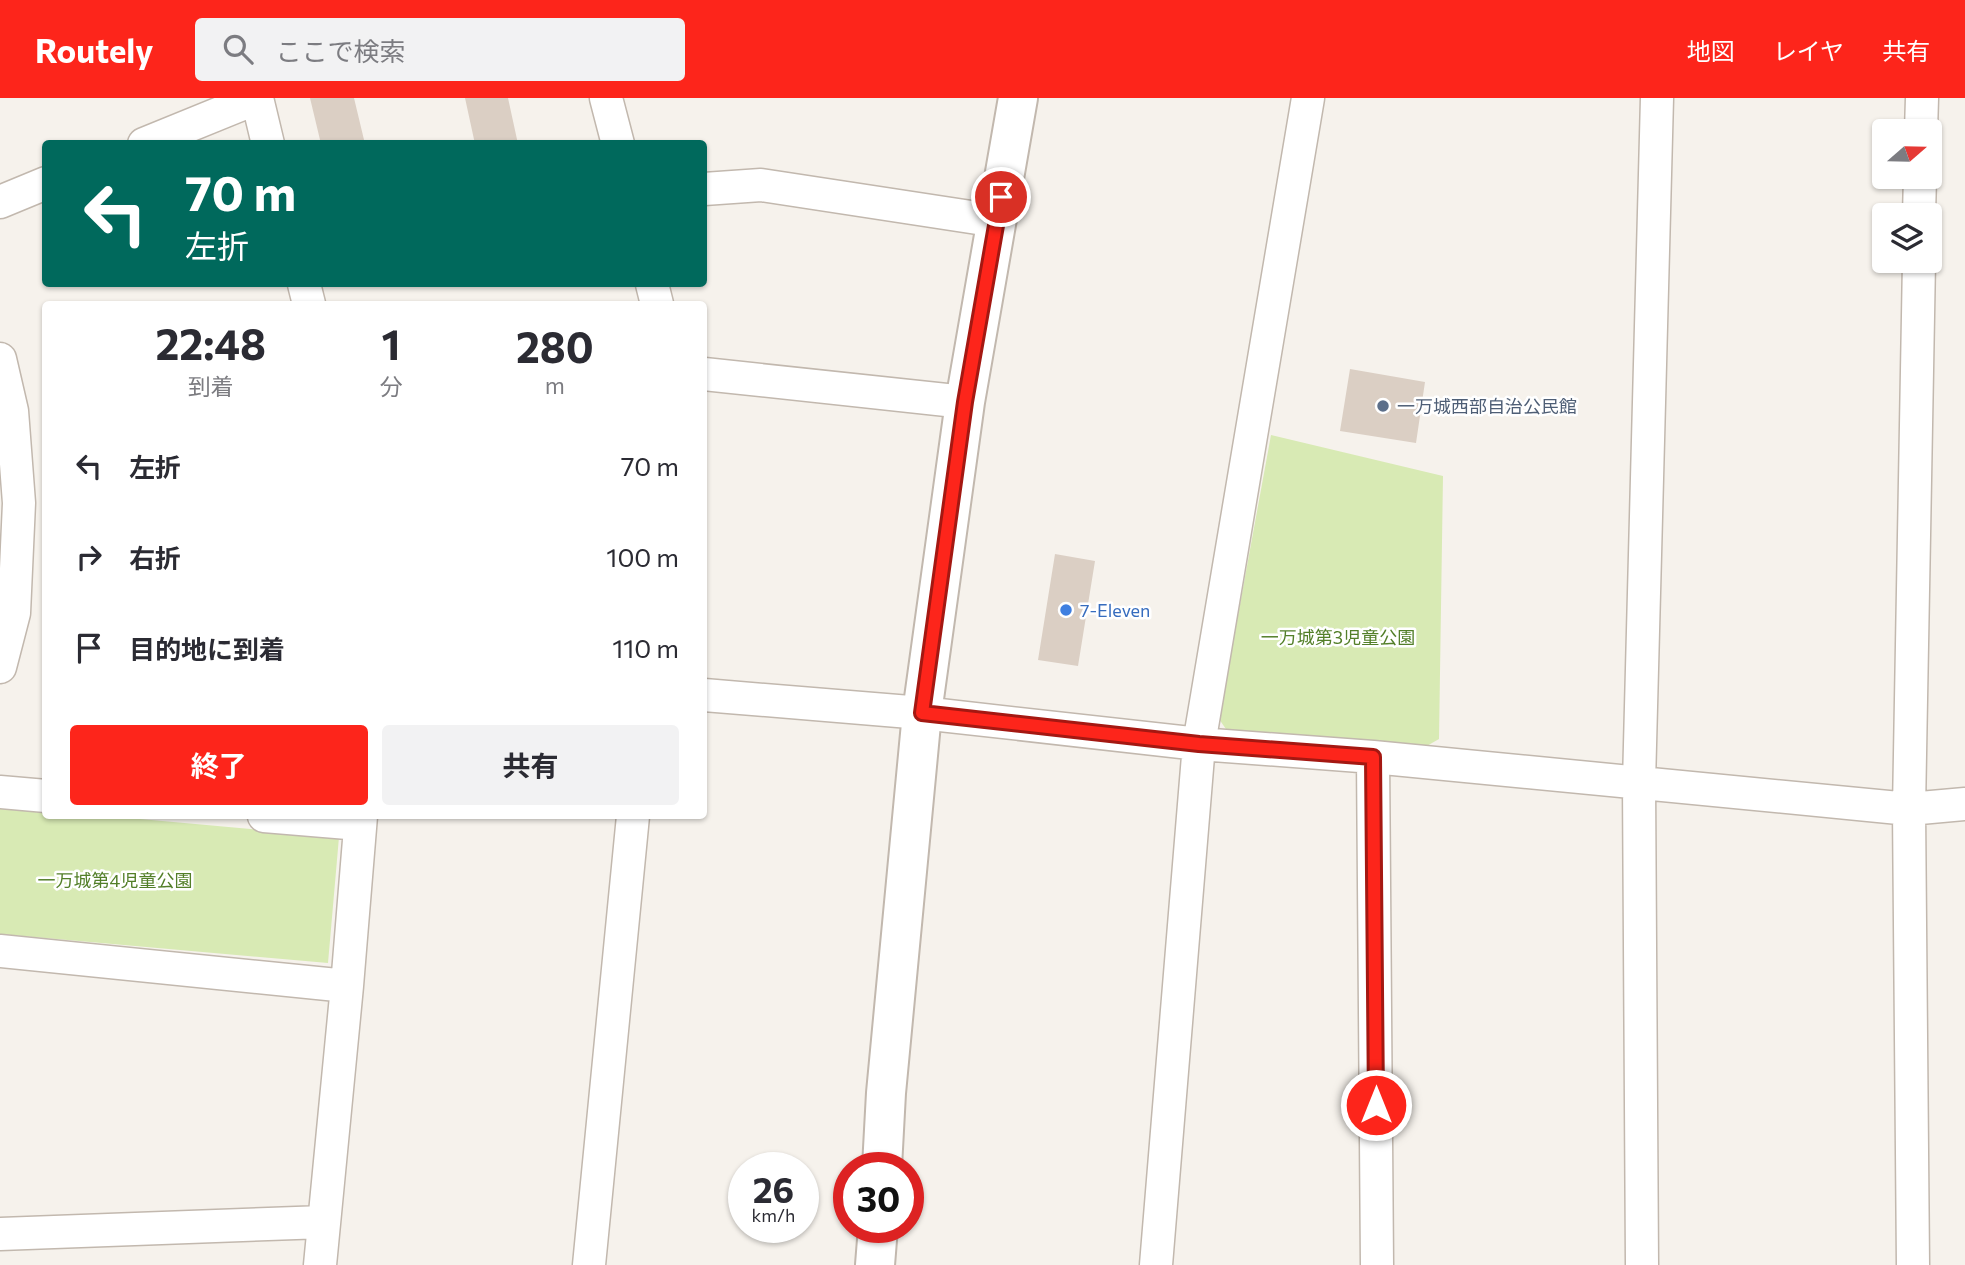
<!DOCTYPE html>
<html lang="ja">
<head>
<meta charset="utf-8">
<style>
	body { margin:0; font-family:Commissioner,"Noto Sans JP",sans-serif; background:#f2f2f3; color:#2b2b33; height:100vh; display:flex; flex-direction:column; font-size:26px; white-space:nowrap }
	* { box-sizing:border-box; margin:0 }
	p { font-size:23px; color:#7c7c81 }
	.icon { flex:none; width:38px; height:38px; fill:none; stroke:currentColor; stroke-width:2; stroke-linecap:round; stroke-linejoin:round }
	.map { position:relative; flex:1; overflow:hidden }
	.sheet { position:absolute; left:42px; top:203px; width:665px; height:518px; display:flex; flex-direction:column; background:#fff; border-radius:7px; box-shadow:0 2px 5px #0004 }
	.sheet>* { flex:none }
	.top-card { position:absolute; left:42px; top:42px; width:665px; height:147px; border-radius:7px; box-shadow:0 2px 5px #0004; background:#00695c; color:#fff; overflow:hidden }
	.needle { width:46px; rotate:70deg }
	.buttons { position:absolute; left:1872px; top:21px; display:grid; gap:14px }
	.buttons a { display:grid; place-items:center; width:70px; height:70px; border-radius:7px; background:#fff; box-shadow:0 2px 5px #0004; font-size:35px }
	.speed { position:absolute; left:728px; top:1054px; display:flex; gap:14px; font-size:35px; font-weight:700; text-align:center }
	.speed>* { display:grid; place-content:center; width:91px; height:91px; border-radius:50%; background:#fff; box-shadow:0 2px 5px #0004; line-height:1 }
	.speed small { font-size:18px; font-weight:400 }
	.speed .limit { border:10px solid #d22; background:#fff; color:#111 }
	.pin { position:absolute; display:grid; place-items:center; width:60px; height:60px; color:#fff; margin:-30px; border:4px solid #fff; border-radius:50%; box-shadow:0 2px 7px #0007 }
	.me { position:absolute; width:77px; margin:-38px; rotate:0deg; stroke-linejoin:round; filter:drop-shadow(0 0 5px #0008) }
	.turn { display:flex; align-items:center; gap:24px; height:147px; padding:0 28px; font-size:32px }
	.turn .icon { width:91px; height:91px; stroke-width:2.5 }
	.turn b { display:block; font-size:49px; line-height:60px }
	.eta { display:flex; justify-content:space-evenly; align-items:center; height:119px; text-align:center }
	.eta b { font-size:42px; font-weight:700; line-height:49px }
	.action { display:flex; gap:14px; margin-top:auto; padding:14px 28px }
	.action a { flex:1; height:80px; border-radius:7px; background:#fd251b; color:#fff; font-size:28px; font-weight:700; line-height:80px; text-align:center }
	.action a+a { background:#f2f2f3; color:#2b2b33 }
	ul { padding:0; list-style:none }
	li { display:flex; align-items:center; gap:21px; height:91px; padding:0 28px }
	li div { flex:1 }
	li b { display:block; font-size:26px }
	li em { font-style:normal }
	header { display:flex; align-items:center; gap:42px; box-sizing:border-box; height:98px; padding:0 35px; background:#fd251b; color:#fff }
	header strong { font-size:33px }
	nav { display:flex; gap:38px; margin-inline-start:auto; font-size:24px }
	.search { width:490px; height:63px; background:#f2f2f3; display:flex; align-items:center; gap:18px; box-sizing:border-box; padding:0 24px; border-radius:7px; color:#7c7c81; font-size:26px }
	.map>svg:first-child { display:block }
	.green { fill:#d8eab4 }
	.building { fill:#dbcfc4 }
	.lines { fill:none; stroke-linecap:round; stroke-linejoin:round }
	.minor-casing { stroke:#c2b8ae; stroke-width:35 }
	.tertiary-casing { stroke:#c2b8ae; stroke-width:42 }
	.minor { stroke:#fff; stroke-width:32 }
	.tertiary { stroke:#fff; stroke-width:38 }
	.route-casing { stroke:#a41812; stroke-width:18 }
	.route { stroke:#fd251b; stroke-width:12 }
	.service-dot { fill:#5c6f8a; stroke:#fff; stroke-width:2.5 }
	.shop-dot { fill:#3f7fe0; stroke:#fff; stroke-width:2.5 }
	.labels { text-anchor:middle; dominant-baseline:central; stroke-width:5; stroke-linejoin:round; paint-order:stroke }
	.service-label { font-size:18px; fill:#4e5e75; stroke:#fff; text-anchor:start }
	.shop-label { font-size:18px; fill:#366cbe; stroke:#fff; text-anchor:start }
	.park-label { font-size:18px; fill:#537f29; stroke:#fff }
</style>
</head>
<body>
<header>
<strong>Routely</strong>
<div class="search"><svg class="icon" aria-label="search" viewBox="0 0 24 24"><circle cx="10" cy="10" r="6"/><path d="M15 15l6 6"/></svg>ここで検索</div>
<nav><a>地図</a><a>レイヤ</a><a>共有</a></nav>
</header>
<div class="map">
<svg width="1965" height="1167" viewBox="0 0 1965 1167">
	<rect width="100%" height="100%" fill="#f6f2ec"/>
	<path class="green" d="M 1271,337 L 1443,378 L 1439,641 L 1425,649 L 1228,634 L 1219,621 Z
		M 0,708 L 45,712 L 46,718 L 107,718 L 339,739 L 328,865 L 0,836 Z"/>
	<path class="building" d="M 310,0 L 354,0 L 365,46 L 321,46 Z
		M 465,0 L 508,0 L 518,46 L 475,46 Z
		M 1350,271 L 1425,284 L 1416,345 L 1340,333 Z
		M 1055,456 L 1095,463 L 1078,568 L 1038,562 Z"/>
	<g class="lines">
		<defs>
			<path id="minor" d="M 606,0 L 618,46
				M 1921,33 L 1922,0
				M 144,46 L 257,0 L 268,46
				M 704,91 L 761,87 L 997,123
				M 0,104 L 46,85
				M 1919,117 L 1920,79
				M 304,186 L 309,206
				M 652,186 L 657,206
				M 0,261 L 12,313 L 19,405 L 14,515 L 0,569
				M 704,276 L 965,304
				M 704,597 L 922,615 L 1199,646 L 1373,659 L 1909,711 L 1965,706
				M 1373,659 L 1377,1167
				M 0,694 L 46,698
				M 264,718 L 360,726
				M 0,853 L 347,888
				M 0,1136 L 324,1124
				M 320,1167 L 347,888 L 361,718
				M 589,1167 L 633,718
				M 1156,1167 L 1199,646 L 1308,0
				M 1642,1167 L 1639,685 L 1657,0
				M 1913,1167 L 1909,711 L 1919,163"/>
			<path id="tertiary" d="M 882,1069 L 886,995 L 922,615 L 965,304 L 1018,0
				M 875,1167 L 878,1129"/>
		</defs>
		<use href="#minor" class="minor-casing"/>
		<use href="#tertiary" class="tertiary-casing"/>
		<use href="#minor" class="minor"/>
		<use href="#tertiary" class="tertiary"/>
	</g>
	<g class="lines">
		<defs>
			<path id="route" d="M 1001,99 L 965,304 L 922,615 L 1199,646 L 1373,659 L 1376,1007"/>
		</defs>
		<use href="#route" class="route-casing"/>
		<use href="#route" class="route"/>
	</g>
	<circle class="service-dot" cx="1383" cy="308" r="7"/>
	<circle class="shop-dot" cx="1066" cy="512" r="7"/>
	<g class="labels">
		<g class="service-label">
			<text x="1397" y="308">一万城西部自治公民館</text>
		</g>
		<g class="shop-label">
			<text x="1080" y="512">7-Eleven</text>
		</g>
		<g class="park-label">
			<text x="1338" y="539">一万城第3児童公園</text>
			<text x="115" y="782">一万城第4児童公園</text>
		</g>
	</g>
</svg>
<div class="buttons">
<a><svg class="needle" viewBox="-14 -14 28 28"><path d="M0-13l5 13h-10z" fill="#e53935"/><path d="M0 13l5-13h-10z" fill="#7c7c81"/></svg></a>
<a><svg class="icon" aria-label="layers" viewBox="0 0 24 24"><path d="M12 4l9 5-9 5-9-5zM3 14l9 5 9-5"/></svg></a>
</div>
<div class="speed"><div>26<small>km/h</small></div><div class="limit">30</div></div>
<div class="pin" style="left:1001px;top:99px;background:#d93025"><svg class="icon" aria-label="arrive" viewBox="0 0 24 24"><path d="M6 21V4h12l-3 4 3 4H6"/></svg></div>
<svg class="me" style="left:1376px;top:1007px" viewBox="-20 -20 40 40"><circle r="17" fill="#fd251b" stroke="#fff" stroke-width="3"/><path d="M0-11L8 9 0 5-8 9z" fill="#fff"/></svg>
<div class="top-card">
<div class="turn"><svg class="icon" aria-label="left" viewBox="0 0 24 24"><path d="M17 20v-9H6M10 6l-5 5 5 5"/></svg><div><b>70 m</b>左折</div></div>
</div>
<section class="sheet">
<div class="eta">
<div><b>22:48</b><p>到着</p></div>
<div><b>1</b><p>分</p></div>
<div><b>280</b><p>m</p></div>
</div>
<ul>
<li><svg class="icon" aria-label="left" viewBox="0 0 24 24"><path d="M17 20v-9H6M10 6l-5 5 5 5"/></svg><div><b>左折</b></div><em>70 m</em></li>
<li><svg class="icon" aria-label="right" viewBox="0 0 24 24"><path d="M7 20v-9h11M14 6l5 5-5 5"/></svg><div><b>右折</b></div><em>100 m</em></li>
<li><svg class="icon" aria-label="arrive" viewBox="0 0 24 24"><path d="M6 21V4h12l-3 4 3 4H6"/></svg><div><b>目的地に到着</b></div><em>110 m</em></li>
</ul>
<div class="action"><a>終了</a><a>共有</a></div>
</section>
</div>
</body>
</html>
